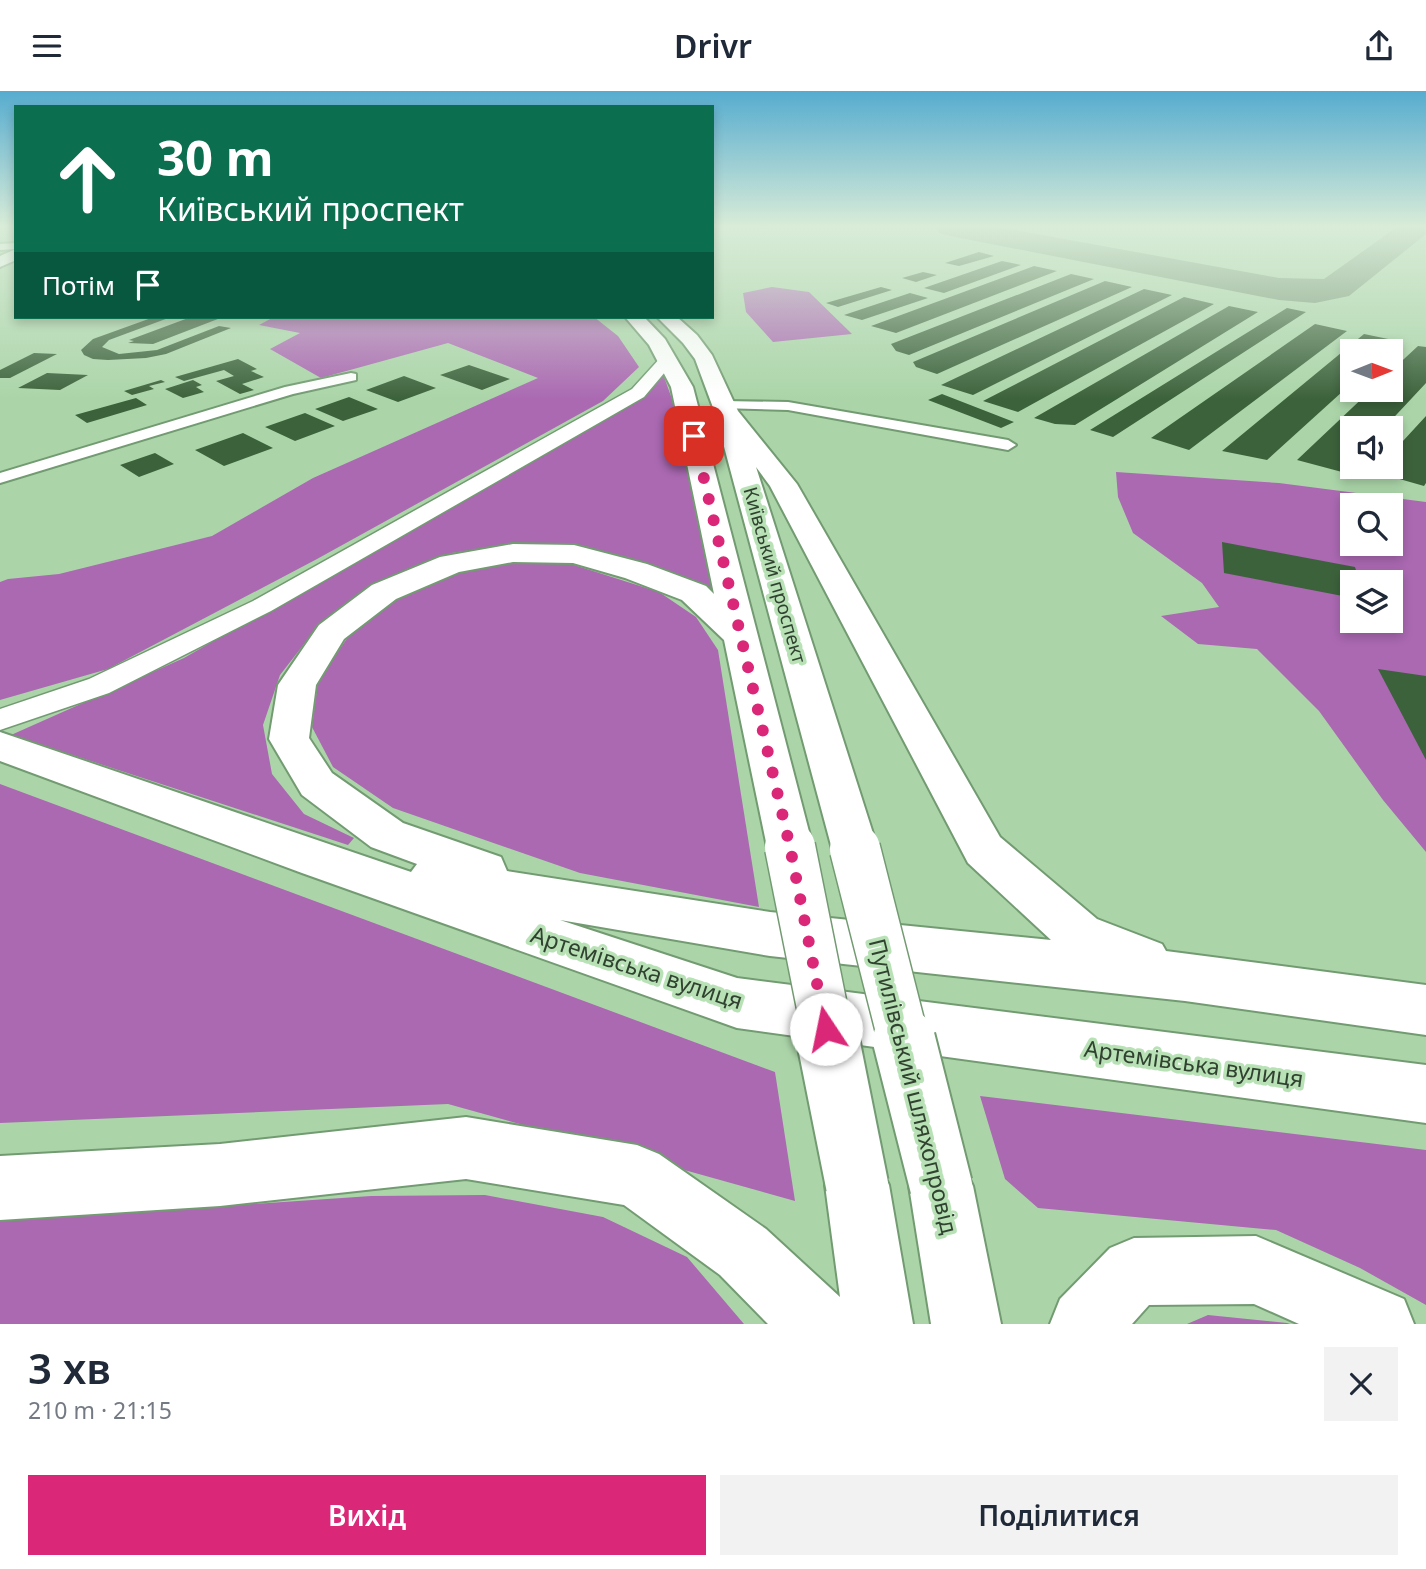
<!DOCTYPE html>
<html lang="uk">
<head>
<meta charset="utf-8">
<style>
	body { margin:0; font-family:"Noto Sans",sans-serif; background:#f2f2f3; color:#1f2937; height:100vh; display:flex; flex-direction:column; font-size:26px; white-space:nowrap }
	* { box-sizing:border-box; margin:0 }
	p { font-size:23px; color:#747a83 }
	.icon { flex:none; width:38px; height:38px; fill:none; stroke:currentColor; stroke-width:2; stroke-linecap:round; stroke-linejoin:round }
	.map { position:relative; height:1233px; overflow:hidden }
	.drawer { display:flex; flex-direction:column; background:#fff; flex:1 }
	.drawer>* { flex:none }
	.hud { position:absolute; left:14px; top:14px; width:700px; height:214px; border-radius:0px; box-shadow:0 4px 10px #0003; background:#0b6e4f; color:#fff; overflow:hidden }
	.needle { width:46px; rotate:89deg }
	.tools { position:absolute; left:1340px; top:248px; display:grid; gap:14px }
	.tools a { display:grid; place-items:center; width:63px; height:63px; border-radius:0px; background:#fff; box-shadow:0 4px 10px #0003; font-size:35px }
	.pin { position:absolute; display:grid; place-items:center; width:60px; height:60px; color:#fff; margin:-30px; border-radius:14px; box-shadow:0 4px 10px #0006 }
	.me { position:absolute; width:77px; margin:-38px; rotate:349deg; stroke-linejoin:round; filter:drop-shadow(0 0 5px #0008) }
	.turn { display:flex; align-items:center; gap:24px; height:147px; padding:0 28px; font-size:32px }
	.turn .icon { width:91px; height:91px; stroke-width:2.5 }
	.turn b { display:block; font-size:49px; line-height:60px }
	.then { display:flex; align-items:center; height:66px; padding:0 28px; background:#0003; gap:14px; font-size:26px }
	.round { display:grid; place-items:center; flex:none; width:74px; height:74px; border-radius:0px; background:#f2f2f3 }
	.summary { display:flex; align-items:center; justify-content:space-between; height:119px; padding:0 28px }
	h1 { font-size:42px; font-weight:600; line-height:52px }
	.action { display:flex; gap:14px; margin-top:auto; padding:14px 28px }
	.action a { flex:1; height:80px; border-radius:0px; background:#db2777; color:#fff; font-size:28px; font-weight:600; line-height:80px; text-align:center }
	.action a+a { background:#f2f2f3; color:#1f2937 }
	header { display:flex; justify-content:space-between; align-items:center; height:91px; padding:0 28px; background:#fff; font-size:32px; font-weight:600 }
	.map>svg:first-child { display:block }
	.forest { fill:#ab69b2; fill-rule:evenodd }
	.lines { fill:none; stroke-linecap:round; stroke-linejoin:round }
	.taxiway { fill:#769574; fill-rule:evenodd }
	.building { fill:#3c623b }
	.minor-casing { stroke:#739b72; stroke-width:4 }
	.tertiary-casing { stroke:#739b72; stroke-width:3 }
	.primary-casing { stroke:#739b72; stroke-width:4 }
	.minor { fill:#fff; fill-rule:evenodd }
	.tertiary { fill:#fff; fill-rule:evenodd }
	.primary { fill:#fff; fill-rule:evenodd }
	.primary-bridge-far1-casing { stroke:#739b72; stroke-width:53; stroke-linecap:butt }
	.primary-bridge-casing { stroke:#739b72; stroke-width:66; stroke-linecap:butt }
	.primary-bridge-far1 { stroke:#fff; stroke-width:50 }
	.primary-bridge { stroke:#fff; stroke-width:62 }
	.route { stroke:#db2777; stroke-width:12; stroke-dasharray:0 21.6 }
	.labels { text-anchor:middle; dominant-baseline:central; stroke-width:7; stroke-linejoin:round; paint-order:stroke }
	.street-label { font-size:19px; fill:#314230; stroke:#b8e2b6 }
	.near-street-label { font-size:23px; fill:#314230; stroke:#b8e2b6 }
</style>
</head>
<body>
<header><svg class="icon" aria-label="menu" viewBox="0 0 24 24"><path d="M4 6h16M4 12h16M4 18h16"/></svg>Drivr<svg class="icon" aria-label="share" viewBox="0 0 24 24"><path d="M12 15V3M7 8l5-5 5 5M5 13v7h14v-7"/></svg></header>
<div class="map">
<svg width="1426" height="1233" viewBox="0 0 1426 1233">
	<rect width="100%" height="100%" fill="#abd5a9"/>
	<path class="forest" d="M 772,196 L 809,201 L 852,243 L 773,251 L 746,221 L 743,202 Z
		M 274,226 L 594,226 L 618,245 L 639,276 L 603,310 L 317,468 L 108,578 L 0,609 L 0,491 L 8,488 L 59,483 L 212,445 L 313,387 L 538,287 L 448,252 L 321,287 L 270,258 L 300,242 L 259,234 Z
		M 663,283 L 672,308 L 716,513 L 674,482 L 626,466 L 576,455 L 511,453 L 452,462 L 407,478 L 370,499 L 315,539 L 280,584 L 263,634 L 272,683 L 304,723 L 354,747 L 348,754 L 11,644 L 184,567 L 642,303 Z
		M 1116,381 L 1279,392 L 1426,411 L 1426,761 L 1383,709 L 1319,620 L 1257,558 L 1198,553 L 1161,525 L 1219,516 L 1202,492 L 1133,442 L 1118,406 ZM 1353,415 L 1391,415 L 1391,453 L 1353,453 ZM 1353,492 L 1391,492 L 1391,530 L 1353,530 Z
		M 526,469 L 571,473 L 659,501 L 696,526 L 718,559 L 759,816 L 580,782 L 393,717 L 333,676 L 312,636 L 318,590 L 350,543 L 401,505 L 476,473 Z
		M 0,693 L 775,981 L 795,1110 L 448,1013 L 0,1032 Z
		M 980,1005 L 1426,1059 L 1426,1214 L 1360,1177 L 1276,1139 L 1038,1117 L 1005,1088 Z
		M 485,1104 L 603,1126 L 687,1166 L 744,1233 L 0,1233 L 0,1130 L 371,1105 Z
		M 1208,1224 L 1287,1232 L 1290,1233 L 1187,1233 Z"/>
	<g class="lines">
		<path class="taxiway" d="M 935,136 L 998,136 L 1279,187 L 1324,188 L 1397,136 L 1426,136 L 1426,143 L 1349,205 L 1315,212 L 1279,209 L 950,145 L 939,142 Z"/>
	</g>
	<path class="building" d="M 979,161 L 994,165 L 959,175 L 945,172 Z
		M 1002,170 L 1021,174 L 944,202 L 924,197 Z
		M 1034,175 L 1057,180 L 896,242 L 871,235 Z
		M 923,181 L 937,184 L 916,191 L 902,187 Z
		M 1071,183 L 1094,188 L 909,264 L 896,260 L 891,253 Z
		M 1105,190 L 1132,196 L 937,283 L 916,276 L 913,271 Z
		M 881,196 L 892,199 L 838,216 L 826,212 Z
		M 1144,198 L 1172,204 L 973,304 L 941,294 Z
		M 910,202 L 928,207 L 862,229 L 844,224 Z
		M 1184,206 L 1214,213 L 1018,321 L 983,310 Z
		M 1229,215 L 1258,221 L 1075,334 L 1055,333 L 1034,327 Z
		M 1287,217 L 1306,221 L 1113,346 L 1090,339 Z
		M 154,226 L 171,226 L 109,249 L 102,256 L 119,263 L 157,259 L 219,235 L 231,237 L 166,263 L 146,267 L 108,269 L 93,268 L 84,264 L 81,259 L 93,248 Z
		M 191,226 L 223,226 L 153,253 L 128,252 L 134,250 L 129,249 Z
		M 1315,233 L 1347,240 L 1189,359 L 1151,347 Z
		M 1364,243 L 1398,250 L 1386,261 L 1353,261 L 1353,291 L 1267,369 L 1222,360 Z
		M 1418,255 L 1426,256 L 1426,292 L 1383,338 L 1353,338 L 1353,369 L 1342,381 L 1297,369 L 1371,299 L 1391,299 L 1391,280 Z
		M 34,262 L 57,263 L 10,287 L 0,287 L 0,279 Z
		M 238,268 L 257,278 L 251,280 L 264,286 L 242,293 L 254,299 L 240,303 L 216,290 L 234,285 L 224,279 L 184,290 L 175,286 Z
		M 469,274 L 510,288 L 482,299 L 440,284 Z
		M 47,282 L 88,284 L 60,299 L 18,297 Z
		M 404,285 L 436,297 L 398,311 L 366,299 Z
		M 161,289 L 165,291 L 149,295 L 154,298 L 132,304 L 124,300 Z
		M 193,289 L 202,294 L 196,296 L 204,301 L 183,307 L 165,298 Z
		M 942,303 L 1014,331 L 1001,337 L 928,309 Z
		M 349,306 L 378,318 L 343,330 L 315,318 Z
		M 136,307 L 147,314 L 87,332 L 75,324 Z
		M 305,322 L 335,335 L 295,350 L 265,336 Z
		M 1426,325 L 1426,392 L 1424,395 L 1375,381 L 1379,376 L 1391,376 L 1391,363 Z
		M 243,342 L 273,357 L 224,375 L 195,359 Z
		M 155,362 L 174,373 L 139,386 L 120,374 Z
		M 1222,451 L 1355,476 L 1360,492 L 1353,492 L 1353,507 L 1224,482 Z
		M 1378,578 L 1426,585 L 1426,669 Z"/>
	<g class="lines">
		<defs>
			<path id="minor" d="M 16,152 L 16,158 L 0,159 L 0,153 Z
				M 351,282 L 356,283 L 356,289 L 293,303 L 0,392 L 0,382 L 285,296 Z
				M 724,310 L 788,311 L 1008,349 L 1016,354 L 1008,359 L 788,319 L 719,317 L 717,314 L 719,311 Z"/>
			<path id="tertiary" d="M 668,263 L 676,268 L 644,306 L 271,520 L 109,602 L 0,639 L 0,618 L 89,588 L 253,510 L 632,298 L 662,265 Z"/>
			<path id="primary" d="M 16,158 L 16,169 L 0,176 L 0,165 Z
				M 625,226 L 644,226 L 665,248 L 693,296 L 813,756 L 806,769 L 790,774 L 774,769 L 767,756 L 724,549 L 682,509 L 625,487 L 573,472 L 513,471 L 459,481 L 396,508 L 344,548 L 316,594 L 309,647 L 332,682 L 403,732 L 501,766 L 507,780 L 770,821 L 1051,849 L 968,772 L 770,395 L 756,376 L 878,758 L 871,771 L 855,776 L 839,771 L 832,758 L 715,322 L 695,268 L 683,252 L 657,226 L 677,226 L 697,244 L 712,264 L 738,320 L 797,393 L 1000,746 L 1097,828 L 1162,853 L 1166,860 L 1426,894 L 1426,944 L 1185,910 L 770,865 L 560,829 L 737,887 L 1426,974 L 1426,1032 L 737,937 L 302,782 L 0,670 L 0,641 L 411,781 L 417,773 L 371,756 L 302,704 L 269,648 L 278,594 L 319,534 L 372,494 L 440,466 L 513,453 L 574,454 L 647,473 L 706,495 L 714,503 L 671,296 L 649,254 Z
				M 466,1026 L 637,1054 L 659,1063 L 766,1138 L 840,1206 L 825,1094 L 835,1072 L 857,1062 L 879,1072 L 889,1094 L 913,1233 L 768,1233 L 720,1184 L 624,1114 L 466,1088 L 220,1115 L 0,1129 L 0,1065 L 220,1053 Z
				M 941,1063 L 963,1073 L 973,1095 L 1001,1233 L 931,1233 L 909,1095 L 919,1073 Z
				M 1256,1145 L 1404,1208 L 1414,1233 L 1299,1233 L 1254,1213 L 1149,1214 L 1132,1233 L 1050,1233 L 1060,1208 L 1110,1157 L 1134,1147 Z"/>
		</defs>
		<use href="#minor" class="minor-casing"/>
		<use href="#tertiary" class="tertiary-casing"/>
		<use href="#primary" class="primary-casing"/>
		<use href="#minor" class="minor"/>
		<use href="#tertiary" class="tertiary"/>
		<use href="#primary" class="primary"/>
		<defs>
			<path id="primary-bridge-far1" d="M 790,756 L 829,951
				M 855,758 L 904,951"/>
			<path id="primary-bridge" d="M 828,949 L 857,1094
				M 904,949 L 941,1095"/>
		</defs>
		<use href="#primary-bridge-far1" class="primary-bridge-far1-casing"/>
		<use href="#primary-bridge" class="primary-bridge-casing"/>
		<use href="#primary-bridge-far1" class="primary-bridge-far1"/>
		<use href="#primary-bridge" class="primary-bridge"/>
	</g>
	<linearGradient id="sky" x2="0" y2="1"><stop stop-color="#56accf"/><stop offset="0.44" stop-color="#d9ecd8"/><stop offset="1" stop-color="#d9ecd8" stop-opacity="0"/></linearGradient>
	<rect width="1426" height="308" fill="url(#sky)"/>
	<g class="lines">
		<path class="route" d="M 694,345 L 790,756 L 826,938"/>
	</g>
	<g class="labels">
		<g class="street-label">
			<text transform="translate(775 484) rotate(74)">Київський проспект</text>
		</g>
		<g class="near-street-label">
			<text transform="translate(637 876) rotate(18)">Артемівська вулиця</text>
			<text transform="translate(1194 972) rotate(8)">Артемівська вулиця</text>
			<text transform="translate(914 995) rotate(76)">Путилівський шляхопровід</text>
		</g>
	</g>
</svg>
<div class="tools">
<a><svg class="needle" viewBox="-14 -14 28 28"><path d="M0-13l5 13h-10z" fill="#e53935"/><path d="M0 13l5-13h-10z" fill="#747a83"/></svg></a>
<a><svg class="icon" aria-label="sound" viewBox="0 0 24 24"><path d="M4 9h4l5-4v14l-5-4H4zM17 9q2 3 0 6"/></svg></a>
<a><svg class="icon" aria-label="search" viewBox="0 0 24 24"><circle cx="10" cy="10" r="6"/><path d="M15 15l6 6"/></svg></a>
<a><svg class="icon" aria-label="layers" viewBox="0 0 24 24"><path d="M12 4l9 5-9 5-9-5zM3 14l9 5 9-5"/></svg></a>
</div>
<div class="pin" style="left:694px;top:345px;background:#d93025"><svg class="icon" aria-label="arrive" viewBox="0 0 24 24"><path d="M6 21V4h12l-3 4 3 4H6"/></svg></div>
<svg class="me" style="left:826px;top:938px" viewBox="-20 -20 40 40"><circle r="19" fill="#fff"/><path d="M0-13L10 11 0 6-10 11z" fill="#db2777"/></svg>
<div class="hud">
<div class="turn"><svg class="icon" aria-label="ahead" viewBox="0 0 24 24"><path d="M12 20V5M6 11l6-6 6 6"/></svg><div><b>30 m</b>Київський проспект</div></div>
<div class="then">Потім<svg class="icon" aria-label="arrive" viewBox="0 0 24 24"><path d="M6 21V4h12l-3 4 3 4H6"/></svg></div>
</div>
</div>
<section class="drawer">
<div class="summary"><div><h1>3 хв</h1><p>210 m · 21:15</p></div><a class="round"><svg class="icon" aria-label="close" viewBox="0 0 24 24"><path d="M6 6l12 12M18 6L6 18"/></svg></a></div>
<div class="action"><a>Вихід</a><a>Поділитися</a></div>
</section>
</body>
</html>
